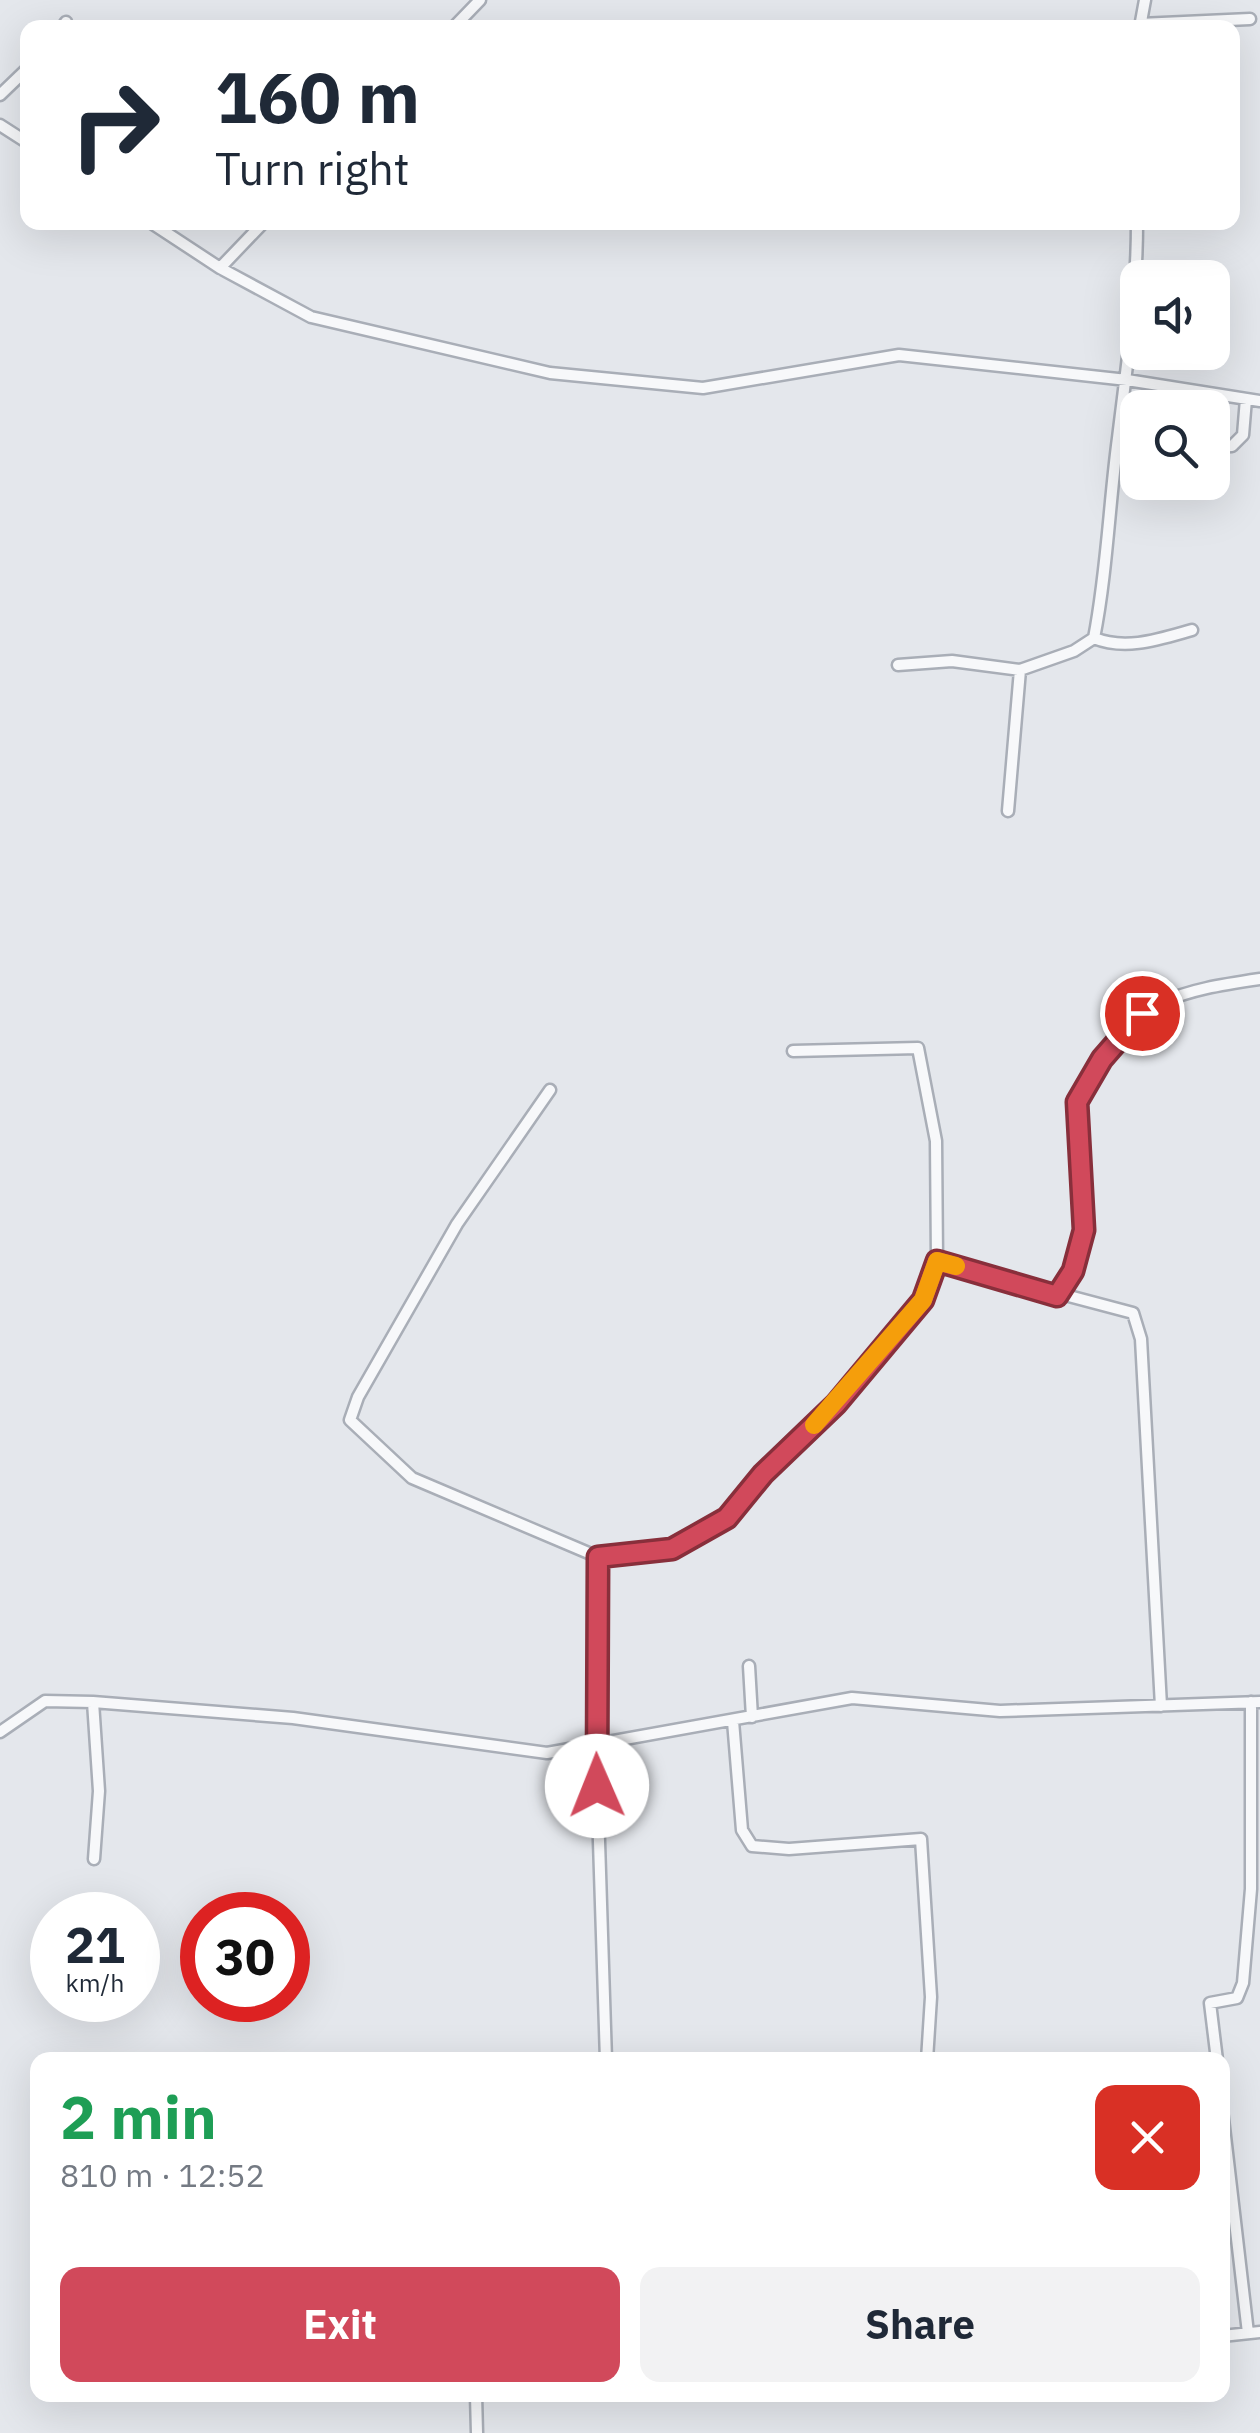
<!DOCTYPE html>
<html lang="en">
<head>
<meta charset="utf-8">
<style>
	body { margin:0; font-family:"IBM Plex Sans",sans-serif; background:#f2f2f3; color:#1f2937; height:100vh; display:flex; flex-direction:column; font-size:38px; white-space:nowrap }
	* { box-sizing:border-box; margin:0 }
	p { font-size:32px; color:#747a83 }
	.icon { flex:none; width:55px; height:55px; fill:none; stroke:currentColor; stroke-width:2; stroke-linecap:round; stroke-linejoin:round }
	.map { position:relative; flex:1; overflow:hidden }
	.sheet { position:absolute; left:30px; top:2052px; width:1200px; height:350px; display:flex; flex-direction:column; background:#fff; border-radius:20px; box-shadow:0 10px 40px #0002 }
	.sheet>* { flex:none }
	.hud { position:absolute; left:20px; top:20px; width:1220px; height:210px; border-radius:20px; box-shadow:0 10px 40px #0002; background:#fff; color:#1f2937; overflow:hidden }
	.tools { position:absolute; left:1120px; top:260px; display:grid; gap:20px }
	.tools a { display:grid; place-items:center; width:110px; height:110px; border-radius:20px; background:#fff; box-shadow:0 10px 40px #0002; font-size:50px }
	.speed { position:absolute; left:30px; top:1892px; display:flex; gap:20px; font-size:50px; font-weight:700; text-align:center }
	.speed>* { display:grid; place-content:center; width:130px; height:130px; border-radius:50%; background:#fff; box-shadow:0 10px 40px #0002; line-height:1 }
	.speed small { font-size:25px; font-weight:400 }
	.speed .limit { border:15px solid #d22; background:#fff; color:#111 }
	.pin { position:absolute; display:grid; place-items:center; width:85px; height:85px; color:#fff; margin:-42px; border:5px solid #fff; border-radius:50%; box-shadow:0 2px 10px #0007 }
	.me { position:absolute; width:110px; margin:-55px; rotate:359deg; stroke-linejoin:round; filter:drop-shadow(0 0 8px #0008) }
	.turn { display:flex; align-items:center; gap:35px; height:210px; padding:0 30px; font-size:45px }
	.turn .icon { width:130px; height:130px; stroke-width:2.5 }
	.turn b { display:block; font-size:70px; line-height:85px }
	.round { display:grid; place-items:center; flex:none; width:105px; height:105px; border-radius:20px; background:#f2f2f3 }
	.head { display:flex; align-items:center; justify-content:space-between; height:170px; padding:0 30px }
	h1 { font-size:60px; font-weight:700; line-height:75px; color:#1e9e55 }
	.primary-button { display:flex; gap:20px; margin-top:auto; padding:20px 30px }
	.primary-button a { flex:1; height:115px; border-radius:20px; background:#d1495b; color:#fff; font-size:40px; font-weight:700; line-height:115px; text-align:center }
	.primary-button a+a { background:#f2f2f3; color:#1f2937 }
	.map>svg:first-child { display:block }
	.lines { fill:none; stroke-linecap:round; stroke-linejoin:round }
	.street-casing { stroke:#a9aeb7; stroke-width:15 }
	.street { stroke:#f7f8fa; stroke-width:10 }
	.route-casing { stroke:#882f3b; stroke-width:25 }
	.route { stroke:#d1495b; stroke-width:18 }
	.slow { stroke:#f59e0b; stroke-width:18 }
</style>
</head>
<body>
<div class="map">
<svg width="1260" height="2433" viewBox="0 0 1260 2433">
	<rect width="100%" height="100%" fill="#e4e7ec"/>
	<g class="lines">
		<defs>
			<path id="street" d="M 1140,24 L 1250,19
				M 1140,27 L 1145,0
				M 62,28 L 66,22
				M 453,28 L 480,0
				M 0,95 L 28,68
				M 0,125 L 28,143
				M 150,222 L 220,268 L 311,317 L 550,373 L 703,388 L 899,355 L 1127,380 L 1260,401
				M 220,268 L 264,222
				M 1118,439 L 1138,441
				M 1212,447 L 1232,446 L 1243,435 L 1246,399
				M 1094,638 C 1126,651 1160,639 1192,630
				M 898,665 L 952,661 L 1020,670
				M 1008,811 L 1020,670 L 1074,651 L 1094,638 C 1107,572 1109,505 1118,438 C 1127,364 1137,298 1137,222
				M 793,1051 L 918,1048 L 936,1141 L 937,1261 L 1133,1313 L 1141,1339 L 1161,1706
				M 550,1090 L 457,1224 L 358,1397 L 350,1420 L 412,1478 L 598,1557 L 672,1549 L 727,1518 L 763,1474 L 836,1404 L 923,1300 L 937,1261
				M 1057,1296 C 1098,1232 1076,1178 1077,1108 C 1078,1096 1088,1084 1094,1073 C 1137,998 1180,991 1260,979
				M 598,1557 L 596,1748 L 606,2060
				M 749,1666 L 752,1717
				M 93,1702 L 99,1791 L 94,1859
				M 733,1721 L 742,1830 L 752,1846 L 789,1849 L 921,1839 L 931,1997 L 927,2060
				M 0,1732 L 45,1701 L 93,1702 L 293,1718 L 547,1753 L 852,1698 L 1000,1711 L 1260,1702
				M 1217,2060 L 1210,2003 L 1237,1998 L 1243,1983 L 1251,1889 L 1251,1702
				M 1222,2110 L 1248,2333
				M 1222,2336 L 1260,2332
				M 476,2395 L 477,2433"/>
		</defs>
		<use href="#street" class="street-casing"/>
		<use href="#street" class="street"/>
	</g>
	<g class="lines">
		<defs>
			<path id="route" d="M 597,1786 L 598,1557 L 672,1549 L 727,1518 L 763,1474 L 836,1404 L 923,1300 L 937,1261 L 1057,1296 L 1073,1271 L 1084,1230 L 1077,1102 L 1102,1059 L 1142,1013"/>
		</defs>
		<use href="#route" class="route-casing"/>
		<use href="#route" class="route"/>
		<path class="slow" d="M 814,1425 L 923,1300 L 937,1261 L 956,1266"/>
	</g>
</svg>
<div class="tools">
<a><svg class="icon" aria-label="sound" viewBox="0 0 24 24"><path d="M4 9h4l5-4v14l-5-4H4zM17 9q2 3 0 6"/></svg></a>
<a><svg class="icon" aria-label="search" viewBox="0 0 24 24"><circle cx="10" cy="10" r="6"/><path d="M15 15l6 6"/></svg></a>
</div>
<div class="speed"><div>21<small>km/h</small></div><div class="limit">30</div></div>
<div class="pin" style="left:1142px;top:1013px;background:#d93025"><svg class="icon" aria-label="arrive" viewBox="0 0 24 24"><path d="M6 21V4h12l-3 4 3 4H6"/></svg></div>
<svg class="me" style="left:597px;top:1786px" viewBox="-20 -20 40 40"><circle r="19" fill="#fff"/><path d="M0-13L10 11 0 6-10 11z" fill="#d1495b"/></svg>
<div class="hud">
<div class="turn"><svg class="icon" aria-label="right" viewBox="0 0 24 24"><path d="M7 20v-9h11M14 6l5 5-5 5"/></svg><div><b>160 m</b>Turn right</div></div>
</div>
<section class="sheet">
<div class="head"><div><h1>2 min</h1><p>810 m · 12:52</p></div><a class="round" style="background:#d93025;color:#fff"><svg class="icon" aria-label="close" viewBox="0 0 24 24"><path d="M6 6l12 12M18 6L6 18"/></svg></a></div>
<div class="primary-button"><a>Exit</a><a>Share</a></div>
</section>
</div>
</body>
</html>
